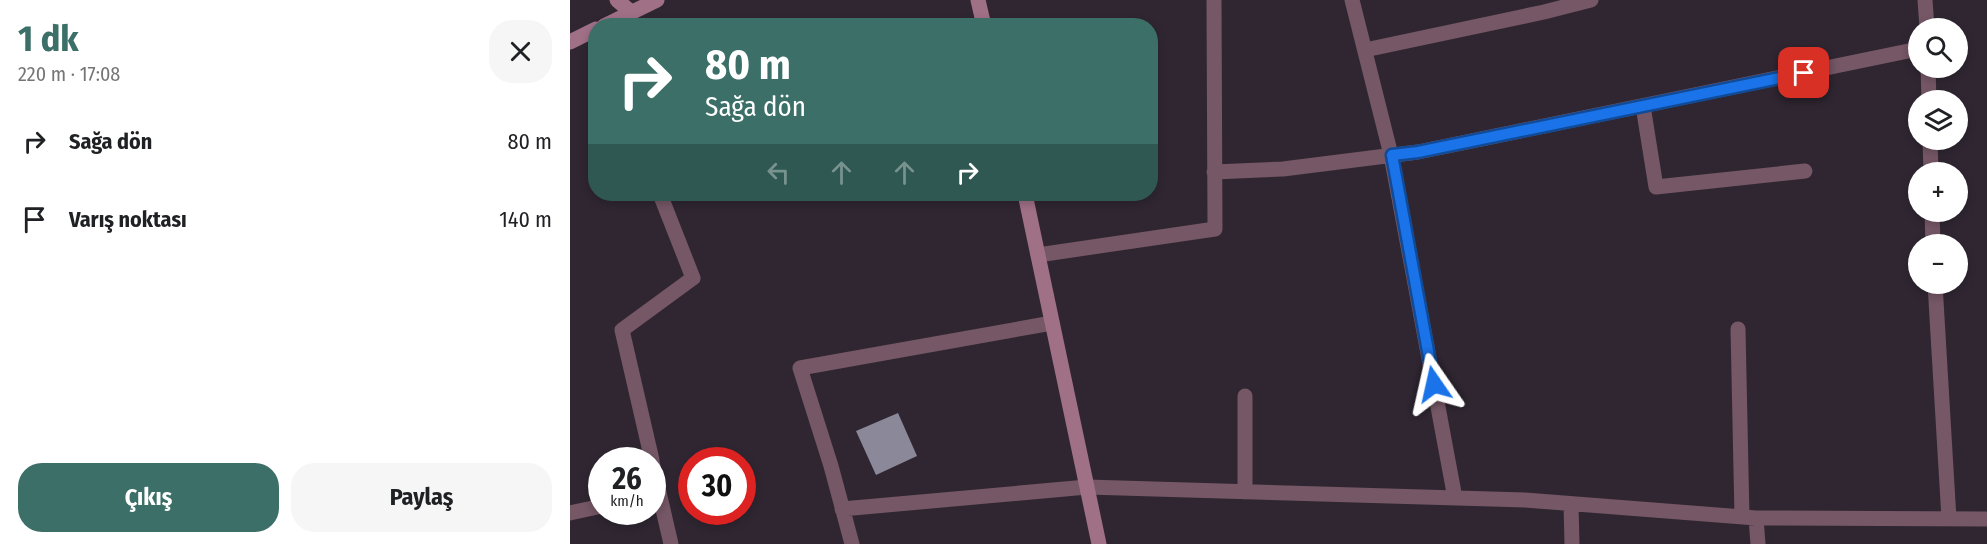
<!DOCTYPE html>
<html lang="tr">
<head>
<meta charset="utf-8">
<style>
	body { margin:0; font-family:"Fira Sans Condensed",sans-serif; background:#f6f6f6; color:#202124; height:100vh; display:flex; flex-direction:column; font-size:22px; white-space:nowrap }
	* { box-sizing:border-box; margin:0 }
	p { font-size:20px; color:#757577 }
	.icon { flex:none; width:33px; height:33px; fill:none; stroke:currentColor; stroke-width:2; stroke-linecap:round; stroke-linejoin:round }
	.map { position:relative; flex:1; overflow:hidden }
	.drawer { display:flex; flex-direction:column; background:#fff; width:570px }
	.drawer>* { flex:none }
	.guide { position:absolute; left:18px; top:18px; width:570px; height:183px; border-radius:24px; box-shadow:0 3px 9px #0003; background:#3b6f67; color:#fff; overflow:hidden }
	.controls { position:absolute; left:1338px; top:18px; display:grid; gap:12px }
	.controls a { display:grid; place-items:center; width:60px; height:60px; border-radius:50%; background:#fff; box-shadow:0 3px 9px #0003; font-size:30px }
	.speed { position:absolute; left:18px; top:447px; display:flex; gap:12px; font-size:30px; font-weight:700; text-align:center }
	.speed>* { display:grid; place-content:center; width:78px; height:78px; border-radius:50%; background:#fff; box-shadow:0 3px 9px #0003; line-height:1 }
	.speed small { font-size:15px; font-weight:400 }
	.speed .limit { border:9px solid #d22; background:#fff; color:#111 }
	.pin { position:absolute; display:grid; place-items:center; width:51px; height:51px; color:#fff; margin:-26px; border-radius:12px; box-shadow:0 3px 9px #0006 }
	.me { position:absolute; width:66px; margin:-33px; rotate:349deg; stroke-linejoin:round; filter:drop-shadow(0 0 4px #0008) }
	.turn { display:flex; align-items:center; gap:21px; height:126px; padding:0 18px; font-size:27px }
	.turn .icon { width:78px; height:78px; stroke-width:2.5 }
	.turn b { display:block; font-size:42px; line-height:51px }
	.lanes { display:flex; align-items:center; height:57px; padding:0 18px; background:#0003; justify-content:center; gap:30px; direction:ltr }
	.lanes .off { opacity:.35 }
	.round { display:grid; place-items:center; flex:none; width:63px; height:63px; border-radius:24px; background:#f6f6f6 }
	.head { display:flex; align-items:center; justify-content:space-between; height:102px; padding:0 18px }
	h1 { font-size:36px; font-weight:700; line-height:45px; color:#3b6f67 }
	.cta { display:flex; gap:12px; margin-top:auto; padding:12px 18px }
	.cta a { flex:1; height:69px; border-radius:24px; background:#3b6f67; color:#fff; font-size:24px; font-weight:700; line-height:69px; text-align:center }
	.cta a+a { background:#f6f6f6; color:#202124 }
	ul { padding:0; list-style:none }
	li { display:flex; align-items:center; gap:18px; height:78px; padding:0 18px }
	li div { flex:1 }
	li b { display:block; font-size:22px }
	li em { font-style:normal }
	main { display:flex; flex:1; min-height:0 }
	.map>svg:first-child { display:block }
	.building { fill:#8b8899 }
	.lines { fill:none; stroke-linecap:round; stroke-linejoin:round }
	.minor { stroke:#755766; stroke-width:15 }
	.secondary { stroke:#a07087; stroke-width:15 }
	.route-casing { stroke:#114b97; stroke-width:15 }
	.route { stroke:#1a73e8; stroke-width:10 }
</style>
</head>
<body>
<main>
<section class="drawer">
<div class="head"><div><h1>1 dk</h1><p>220 m · 17:08</p></div><a class="round"><svg class="icon" aria-label="close" viewBox="0 0 24 24"><path d="M6 6l12 12M18 6L6 18"/></svg></a></div>
<ul>
<li><svg class="icon" aria-label="right" viewBox="0 0 24 24"><path d="M7 20v-9h11M14 6l5 5-5 5"/></svg><div><b>Sağa dön</b></div><em>80 m</em></li>
<li><svg class="icon" aria-label="arrive" viewBox="0 0 24 24"><path d="M6 21V4h12l-3 4 3 4H6"/></svg><div><b>Varış noktası</b></div><em>140 m</em></li>
</ul>
<div class="cta"><a>Çıkış</a><a>Paylaş</a></div>
</section>
<div class="map">
<svg width="1417" height="544" viewBox="0 0 1417 544">
	<rect width="100%" height="100%" fill="#2f2631"/>
	<path class="building" d="M 328,413 L 347,456 L 306,475 L 286,431 Z"/>
	<g class="lines">
		<path class="minor" d="M 782,0 L 821,155 L 885,498
			M 1355,0 L 1357,28
			M 795,50 L 974,12 L 1021,0
			M 1358,68 L 1359,100
			M 1073,106 L 1086,187 L 1235,171
			M 1360,140 L 1361,172
			M 644,172 L 713,169 L 848,152 L 1348,49
			M 1362,212 L 1363,244
			M 468,255 L 645,229 L 644,0
			M 1365,284 L 1379,519
			M 1168,329 L 1172,517
			M 82,460 L 52,330 L 123,278 L 90,194
			M 82,462 L 101,544
			M 675,492 L 675,396
			M 1001,504 L 1002,544
			M 272,509 L 517,487 L 955,500 L 1186,518 L 1417,519
			M 0,513 L 32,506
			M 1186,518 L 1188,544
			M 282,544 L 261,466 L 230,368 L 482,323"/>
		<path class="secondary" d="M 47,0 L 61,12
			M 408,0 L 414,26
			M 34,26 L 87,0
			M 0,42 L 26,29
			M 455,194 L 529,544"/>
	</g>
	<g class="lines">
		<defs>
			<path id="route" d="M 864,384 L 822,155 L 848,152 L 1234,73"/>
		</defs>
		<use href="#route" class="route-casing"/>
		<use href="#route" class="route"/>
	</g>
</svg>
<div class="controls">
<a><svg class="icon" aria-label="search" viewBox="0 0 24 24"><circle cx="10" cy="10" r="6"/><path d="M15 15l6 6"/></svg></a>
<a><svg class="icon" aria-label="layers" viewBox="0 0 24 24"><path d="M12 4l9 5-9 5-9-5zM3 14l9 5 9-5"/></svg></a>
<a>+</a>
<a>−</a>
</div>
<div class="speed"><div>26<small>km/h</small></div><div class="limit">30</div></div>
<div class="pin" style="left:1234px;top:73px;background:#d93025"><svg class="icon" aria-label="arrive" viewBox="0 0 24 24"><path d="M6 21V4h12l-3 4 3 4H6"/></svg></div>
<svg class="me" style="left:864px;top:384px" viewBox="-20 -20 40 40"><path d="M0-17L14 15 0 8-14 15z" fill="#1a73e8" stroke="#fff" stroke-width="4"/></svg>
<div class="guide">
<div class="turn"><svg class="icon" aria-label="right" viewBox="0 0 24 24"><path d="M7 20v-9h11M14 6l5 5-5 5"/></svg><div><b>80 m</b>Sağa dön</div></div>
<div class="lanes"><svg class="icon off" aria-label="left" viewBox="0 0 24 24"><path d="M17 20v-9H6M10 6l-5 5 5 5"/></svg><svg class="icon off" aria-label="ahead" viewBox="0 0 24 24"><path d="M12 20V5M6 11l6-6 6 6"/></svg><svg class="icon off" aria-label="ahead" viewBox="0 0 24 24"><path d="M12 20V5M6 11l6-6 6 6"/></svg><svg class="icon" aria-label="right" viewBox="0 0 24 24"><path d="M7 20v-9h11M14 6l5 5-5 5"/></svg></div>
</div>
</div>
</main>
</body>
</html>
